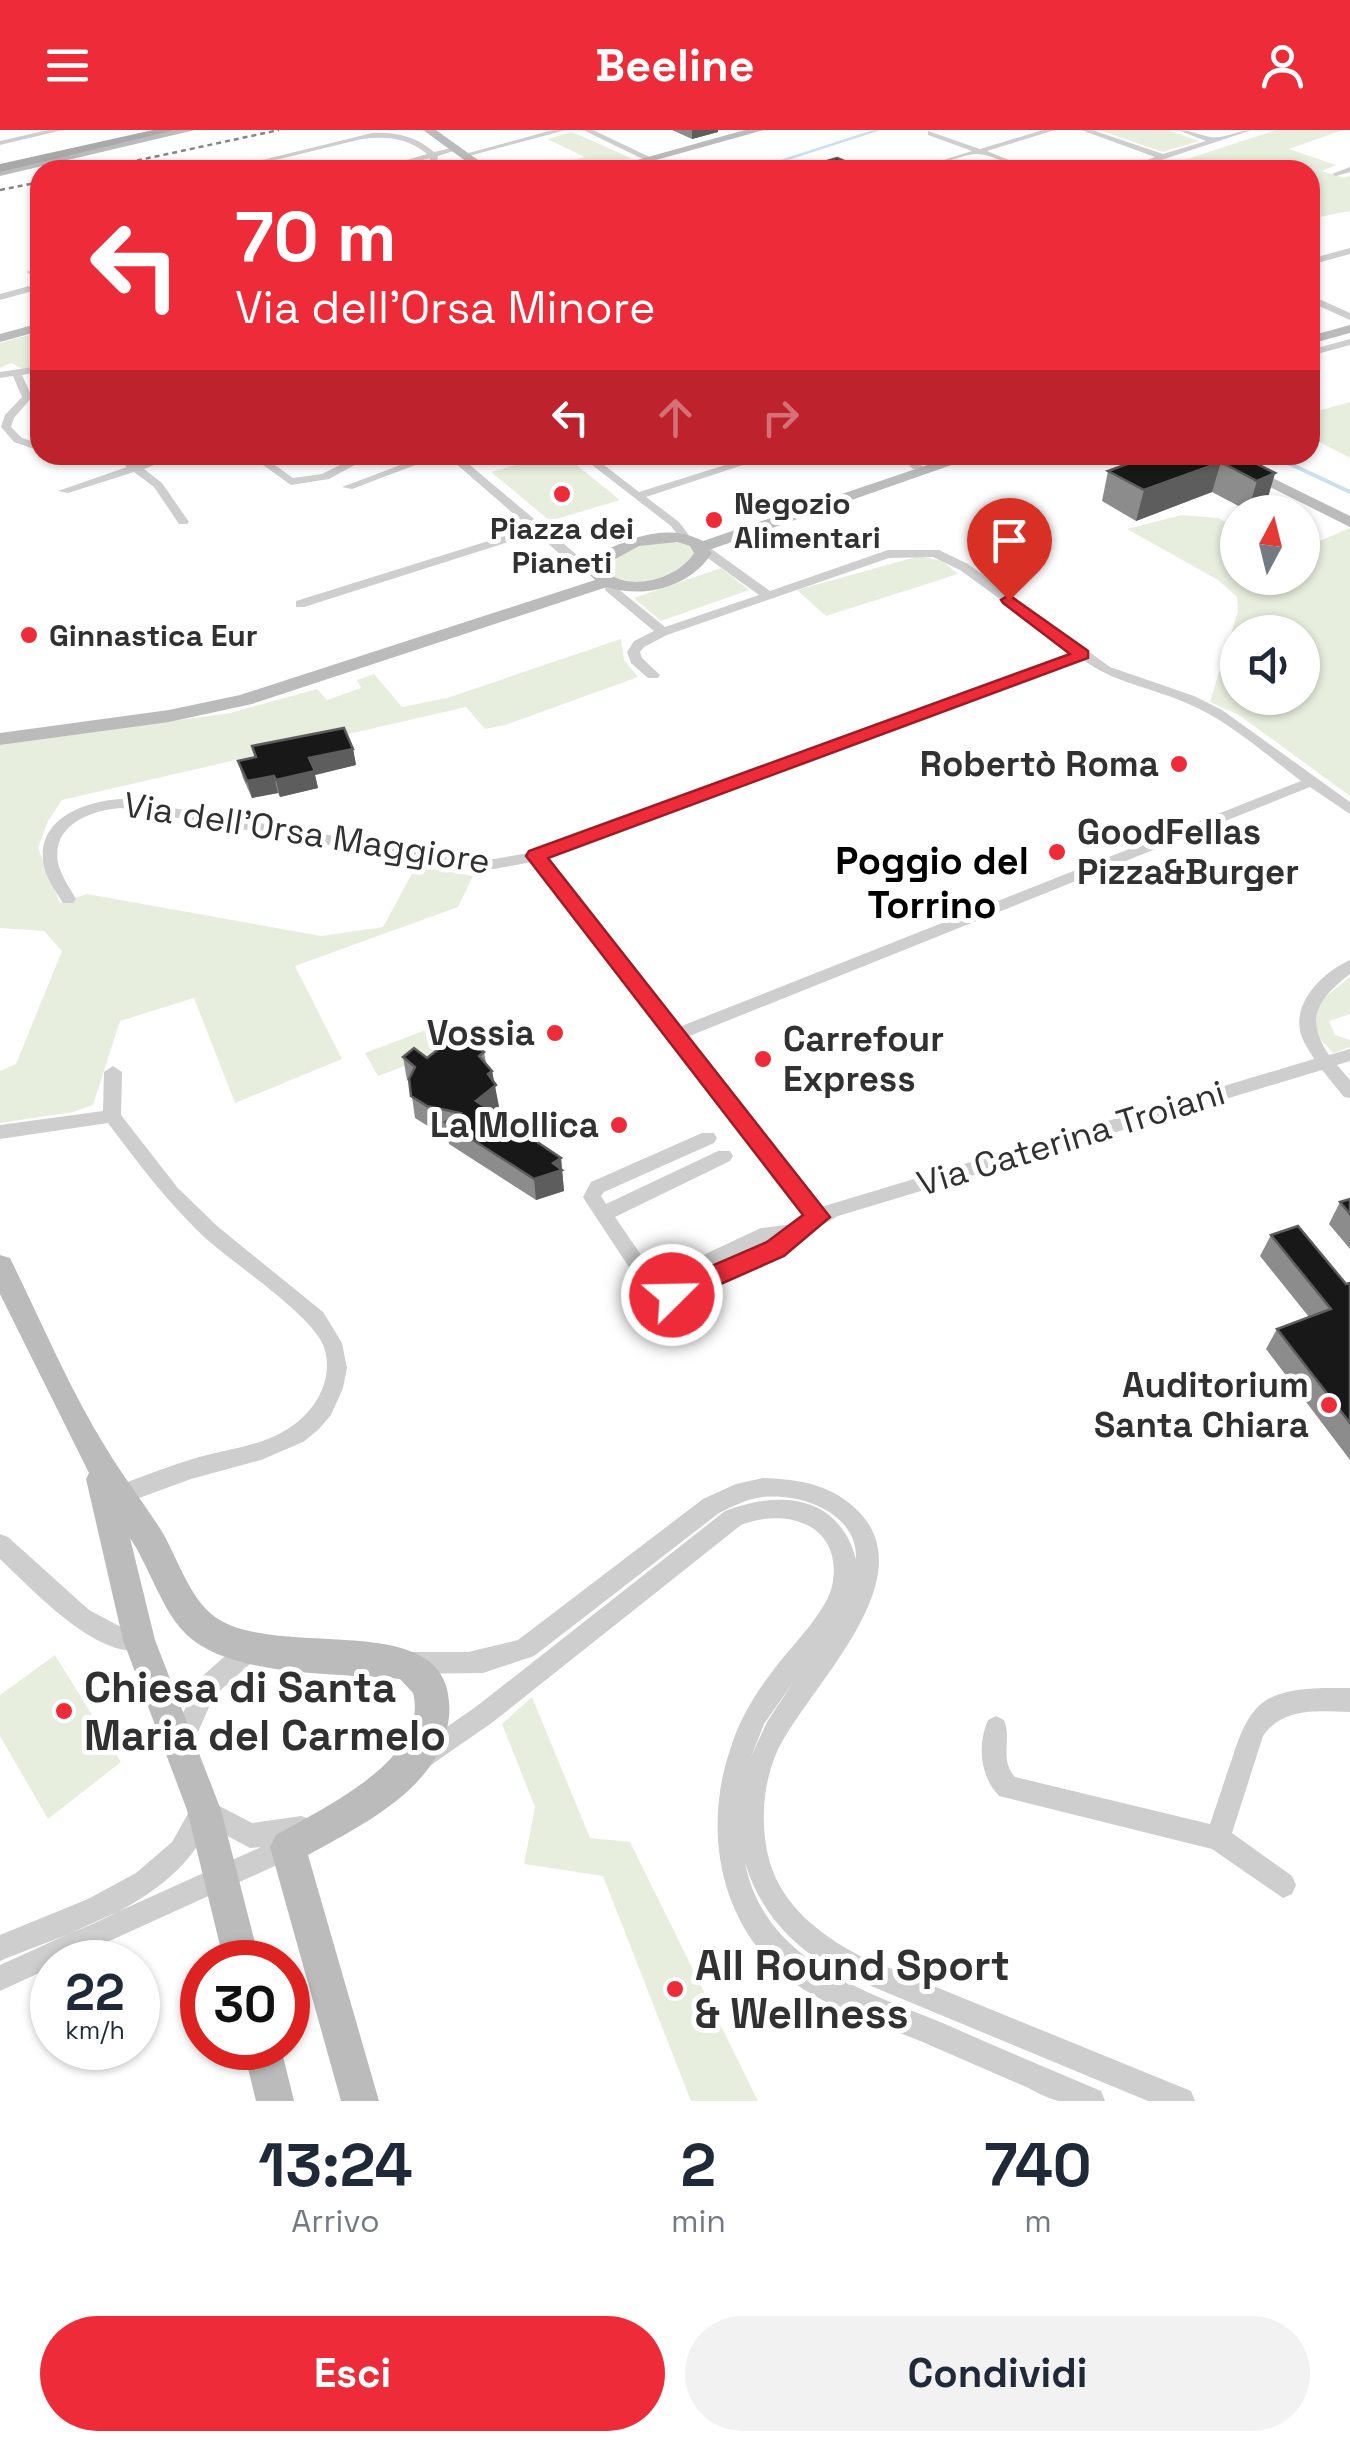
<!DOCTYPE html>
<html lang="it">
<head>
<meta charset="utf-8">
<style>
	body { margin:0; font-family:"Space Grotesk",sans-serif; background:#f2f2f3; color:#1f2937; height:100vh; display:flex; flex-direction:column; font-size:38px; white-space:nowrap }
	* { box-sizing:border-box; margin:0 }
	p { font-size:32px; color:#747a83 }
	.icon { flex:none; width:55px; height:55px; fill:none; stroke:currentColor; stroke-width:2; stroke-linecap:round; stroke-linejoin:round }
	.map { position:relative; height:1971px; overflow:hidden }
	.details { display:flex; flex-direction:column; background:#fff; flex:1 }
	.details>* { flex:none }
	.hud { position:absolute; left:30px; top:30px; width:1290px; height:305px; border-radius:30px; box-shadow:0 2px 8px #0004; background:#ee2c39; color:#fff; overflow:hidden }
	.needle { width:65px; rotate:7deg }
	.buttons { position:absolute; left:1220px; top:365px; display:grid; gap:20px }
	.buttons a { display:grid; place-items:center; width:100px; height:100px; border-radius:50%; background:#fff; box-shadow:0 2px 8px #0004; font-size:50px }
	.speed { position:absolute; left:30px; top:1810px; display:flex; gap:20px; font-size:50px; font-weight:700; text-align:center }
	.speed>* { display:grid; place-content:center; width:130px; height:130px; border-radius:50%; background:#fff; box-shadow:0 2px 8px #0004; line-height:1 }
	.speed small { font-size:25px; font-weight:400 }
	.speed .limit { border:15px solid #d22; background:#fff; color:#111 }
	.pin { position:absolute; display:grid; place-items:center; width:85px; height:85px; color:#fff; margin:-102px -42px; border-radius:50% 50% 50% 0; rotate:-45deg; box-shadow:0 0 10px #0007 }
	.pin .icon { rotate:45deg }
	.me { position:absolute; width:110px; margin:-55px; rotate:67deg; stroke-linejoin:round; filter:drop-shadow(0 0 8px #0008) }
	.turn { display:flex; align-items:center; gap:35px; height:210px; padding:0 40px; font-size:45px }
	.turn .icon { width:130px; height:130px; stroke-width:2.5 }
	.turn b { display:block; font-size:70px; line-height:85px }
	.lanes { display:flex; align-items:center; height:95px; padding:0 40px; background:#0003; justify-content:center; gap:50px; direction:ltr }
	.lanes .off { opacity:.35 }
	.eta { display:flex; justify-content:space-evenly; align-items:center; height:170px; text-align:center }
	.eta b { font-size:60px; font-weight:700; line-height:70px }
	.action { display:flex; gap:20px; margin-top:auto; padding:20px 40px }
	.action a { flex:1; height:115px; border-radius:60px; background:#ee2c39; color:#fff; font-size:40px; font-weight:700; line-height:115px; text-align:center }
	.action a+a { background:#f2f2f3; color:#1f2937 }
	header { display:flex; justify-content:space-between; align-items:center; height:130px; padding:0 40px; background:#ee2c39; color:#fff; font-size:45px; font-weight:700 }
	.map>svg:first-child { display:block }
	.green { fill:#e7eede; fill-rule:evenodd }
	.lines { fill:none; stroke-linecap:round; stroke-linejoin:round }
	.stream-far1 { stroke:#cae0ee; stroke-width:2.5 }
	.stream { stroke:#cae0ee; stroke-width:4 }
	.street { fill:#cecece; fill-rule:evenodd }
	.secondary { fill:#bbb; fill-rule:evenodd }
	.primary { fill:#a9a9a9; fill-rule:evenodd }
	.rail { stroke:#868686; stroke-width:2.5; stroke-dasharray:5 4; stroke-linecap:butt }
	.wall { fill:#8c8c8c }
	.shaded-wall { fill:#5d5d5d }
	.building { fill:#181818; stroke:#5d5d5d; stroke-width:2.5 }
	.route { fill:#ee2c39; stroke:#9b1d25; stroke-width:2.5 }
	.poi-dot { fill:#ee2c39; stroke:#fff; stroke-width:4 }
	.labels { text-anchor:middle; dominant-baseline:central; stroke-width:10; stroke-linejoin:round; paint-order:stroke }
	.far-poi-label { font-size:30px; font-weight:bold; fill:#313131; stroke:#fff; text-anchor:start }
	.poi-label { font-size:35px; font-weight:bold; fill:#313131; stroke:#fff; text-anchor:end }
	.street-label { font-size:35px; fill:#313131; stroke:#fff }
	.neighbourhood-label { font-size:38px; font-weight:bold; fill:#000; stroke:#fff }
	.near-poi-label { font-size:42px; font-weight:bold; fill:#313131; stroke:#fff; text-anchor:start }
</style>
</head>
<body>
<header><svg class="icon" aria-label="menu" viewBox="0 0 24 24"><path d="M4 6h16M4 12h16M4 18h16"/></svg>Beeline<svg class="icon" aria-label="person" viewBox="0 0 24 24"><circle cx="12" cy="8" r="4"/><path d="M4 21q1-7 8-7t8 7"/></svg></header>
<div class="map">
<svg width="1350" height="1971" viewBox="0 0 1350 1971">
	<rect width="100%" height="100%" fill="#fff"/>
	<path class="green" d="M 1099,0 L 1167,0 L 1199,11 L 1163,22 Z
		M 1277,0 L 1343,0 L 1289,19 L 1336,35 L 1322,41 L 1344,48 L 1350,46 L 1350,81 L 1310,89 L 1310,40 L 1153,40 Z
		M 572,2 L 631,28 L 586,40 L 537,40 L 585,27 L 547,9 Z
		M 40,202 L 40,228 L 36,229 L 40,236 L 23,239 L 11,233 L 0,238 L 0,213 Z
		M 1350,272 L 1350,328 L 1310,307 L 1310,283 Z
		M 552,325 L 564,325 L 620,370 L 550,391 L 491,342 Z
		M 1182,385 L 1218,388 L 1237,398 L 1238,448 L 1302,448 L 1303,418 L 1350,398 L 1350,666 L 1239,585 L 1210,572 L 1238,481 L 1237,467 L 1218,450 L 1127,399 ZM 1238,502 L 1302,502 L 1302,568 L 1238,568 Z
		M 667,410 L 690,416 L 696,424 C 682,452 630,459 606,443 L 604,433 L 629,417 Z
		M 919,426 L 942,431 L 958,444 L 826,486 L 797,460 Z
		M 721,438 L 749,460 L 661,491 L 634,468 Z
		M 621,509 L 624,530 L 638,547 L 505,595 L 485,599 L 466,577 L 62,670 L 48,691 L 38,718 L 60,773 L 87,764 L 321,806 L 383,797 L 416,736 L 473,746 L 458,777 L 295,836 L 342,929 L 235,973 L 194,868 L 120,891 L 93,975 L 73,982 L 0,993 L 0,941 L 16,934 L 62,821 L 44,801 L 0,798 L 0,615 L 230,583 L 317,559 L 327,570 L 361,558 L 357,550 L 374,544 L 402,577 L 447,568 Z
		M 1350,847 L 1350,884 L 1329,891 L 1335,905 L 1350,910 L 1350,917 L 1333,923 L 1315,903 L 1318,873 Z
		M 439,895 L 453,918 L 378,946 L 365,923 Z
		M 55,1525 L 121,1632 L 48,1689 L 0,1606 L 0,1565 Z
		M 532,1567 L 590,1708 L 630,1712 L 758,1971 L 691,1971 L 603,1746 L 524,1734 L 535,1677 L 502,1594 Z"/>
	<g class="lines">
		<path class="stream-far1" d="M 753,40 L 877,0"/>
		<path class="stream" d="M 1271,325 L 1350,362"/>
		<path class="street" d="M 48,0 L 63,0 L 0,15 L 0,11 Z
			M 553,0 L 566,0 L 465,27 L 461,25 Z
			M 583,0 L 593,0 L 654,29 L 647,31 Z
			M 1043,0 L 1055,0 L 987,21 L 1033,40 C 1014,40 995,24 977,24 C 955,25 935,40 912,40 L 972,21 L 928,5 L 928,1 L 980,19 Z
			M 1081,0 L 1092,0 L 1163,24 L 1206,11 L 1178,0 C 1190,0 1199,5 1211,7 C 1224,9 1238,0 1252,0 L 1131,40 L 1119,40 L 1155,27 Z
			M 372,3 C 395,2 416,6 434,22 L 456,17 L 460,19 L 438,26 L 436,40 L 428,40 L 430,28 L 386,40 L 373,40 L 427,24 C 408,8 386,6 362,9 L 235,40 L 229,38 Z
			M 1350,37 L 1350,42 L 1336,46 L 1332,44 Z
			M 1350,118 L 1350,124 L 1310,135 L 1310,129 Z
			M 40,135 L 40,152 L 27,142 Z
			M 40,153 L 40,159 L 0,170 L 0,164 Z
			M 1310,165 L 1350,183 L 1350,190 L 1310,172 Z
			M 1350,209 L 1350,215 L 1310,226 L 1310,220 Z
			M 40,236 L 40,242 L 22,245 L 32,267 L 14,288 L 11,297 L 22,308 L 40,314 L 40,321 L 14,312 L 1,297 L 5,285 L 22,267 L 13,246 L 0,248 L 0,242 Z
			M 1310,262 L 1319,266 L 1319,270 L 1310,269 Z
			M 114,325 L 126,325 L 137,334 L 164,325 L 180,325 L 144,339 L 162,353 L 189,392 L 187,394 L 179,394 L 154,357 L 134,342 L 68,363 L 58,361 L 127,337 Z
			M 249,325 L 261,325 L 293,348 L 322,344 L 360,325 L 373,325 L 329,349 L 291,355 Z
			M 427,325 L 442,325 L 352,359 L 342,357 Z
			M 446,325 L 458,325 L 577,425 L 601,440 L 601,446 C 578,446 554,418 537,403 L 304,477 L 296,477 L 296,471 L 530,398 Z
			M 579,325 L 591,325 L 639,362 L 757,325 L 773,325 L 646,367 L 679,392 L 691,408 L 685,412 L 681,410 L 671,396 Z
			M 913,325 L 928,325 L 917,331 L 923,337 L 921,339 L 913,339 L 904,330 Z
			M 698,415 L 706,415 L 770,461 L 888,420 L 939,420 L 968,434 L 1110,537 L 1194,566 L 1222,580 L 1350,672 L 1350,684 L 1310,657 L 687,907 L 821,1077 L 1314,929 C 1309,920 1302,911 1300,900 C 1294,870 1325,841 1350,830 L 1350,844 C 1318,869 1304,888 1329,925 L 1350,919 L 1350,931 L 1337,935 L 1350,950 L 1350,968 L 1344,967 L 1322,940 L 838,1086 L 803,1106 L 789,1121 L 684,1170 L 666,1172 L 646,1163 L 586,1072 L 583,1067 L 591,1052 L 702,1003 L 714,1003 L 717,1008 L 714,1013 L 604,1062 L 601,1066 L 606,1074 L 718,1021 L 730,1021 L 733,1026 L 730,1031 L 615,1087 L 656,1147 L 761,1098 L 793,1094 L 806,1086 L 532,732 L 494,739 L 455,737 L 121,678 C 91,680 51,695 58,733 C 61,746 70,758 76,769 L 73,773 L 63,773 C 55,760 44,745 43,730 C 39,687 87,671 121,669 L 455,727 L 494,729 L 529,723 L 1074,523 L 960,440 L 933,427 L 889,428 L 667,505 L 644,517 L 640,522 L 642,528 L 660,545 L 658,548 L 648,548 L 631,533 L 627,522 L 634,511 L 654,501 L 606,461 L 603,453 L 613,450 L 616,457 L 665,497 L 759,465 L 698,421 ZM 1082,529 C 1112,552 1149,557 1184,572 C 1227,589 1264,623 1301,651 L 679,897 L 545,728 ZM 770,1110 L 776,1110 L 674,1156 Z
			M 113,936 L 122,942 L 121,985 L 177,1057 L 217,1096 L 323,1182 L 342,1213 L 347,1238 L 343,1258 L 331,1285 L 318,1300 L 303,1312 L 261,1330 L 191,1349 L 120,1375 L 112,1372 L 109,1365 L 112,1358 C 141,1347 169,1336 199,1327 C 228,1319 260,1316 286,1300 C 314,1284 335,1250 324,1217 C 312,1184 229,1131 201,1104 C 166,1070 137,1032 108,993 L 0,1009 L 0,995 L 103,981 L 104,942 Z
			M 763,1348 C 800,1349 834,1355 860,1383 C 925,1453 804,1561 776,1624 C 763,1656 761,1689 767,1721 C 777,1772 817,1803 860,1826 L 1191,1961 L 1195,1971 L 1148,1971 L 842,1844 C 794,1818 762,1786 745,1733 C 765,1832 863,1860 945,1894 C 997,1917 1049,1939 1101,1961 L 1105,1971 C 1091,1971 1073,1971 1059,1971 C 1048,1969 1035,1961 1024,1956 C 994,1943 964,1930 934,1917 C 887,1896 832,1881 790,1850 C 719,1795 702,1699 731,1617 C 740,1588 756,1562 775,1538 C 792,1515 830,1479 833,1451 C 841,1394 786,1377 741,1395 L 493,1592 L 431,1635 L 423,1639 L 415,1635 L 411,1627 L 415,1619 L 477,1576 L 725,1381 C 780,1360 838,1364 856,1429 C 858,1383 801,1363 763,1367 C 747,1369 733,1376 719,1383 L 534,1526 L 483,1543 L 408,1544 L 400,1541 L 397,1533 L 400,1525 L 408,1522 L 468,1522 L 518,1510 L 703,1369 L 736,1354 ZM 794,1551 L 767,1592 L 751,1627 L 764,1594 Z
			M 0,1404 L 8,1407 L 89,1480 L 119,1496 L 147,1502 L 150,1510 L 147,1518 C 102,1536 29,1456 0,1429 Z
			M 250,1508 L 258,1511 L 261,1519 L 258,1527 L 214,1566 L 189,1622 L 181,1626 L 173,1622 L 169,1614 L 198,1550 L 242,1511 Z
			M 1323,1558 L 1350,1558 L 1350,1582 C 1318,1581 1283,1577 1263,1606 L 1232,1703 L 1292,1746 L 1296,1755 L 1292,1764 L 1283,1768 L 1212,1719 L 999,1666 C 980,1646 977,1615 988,1590 L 996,1586 L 1004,1590 C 1012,1609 999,1629 1015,1647 L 1210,1694 C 1218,1671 1225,1649 1233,1626 C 1250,1573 1265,1560 1323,1558 Z
			M 204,1668 L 252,1693 L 301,1686 L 310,1689 L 313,1698 L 310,1707 L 298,1711 L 300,1717 L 297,1726 L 63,1832 L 52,1832 L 52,1837 L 0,1861 L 0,1835 L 261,1717 L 250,1718 L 209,1696 C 171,1775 75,1800 0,1831 L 0,1805 L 88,1769 L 136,1743 L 172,1712 L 195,1671 Z"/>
		<path class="secondary" d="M 174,0 L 195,0 L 0,46 L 0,40 Z
			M 423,0 L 436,0 L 492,40 L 478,40 Z
			M 745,0 L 764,0 L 620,40 L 601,40 Z
			M 40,193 L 40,201 L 0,212 L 0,204 Z
			M 1350,195 L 1350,203 L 1310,214 L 1310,206 Z
			M 957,325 L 980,325 L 709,420 L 712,423 C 690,457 645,469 607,457 L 252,574 L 169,592 L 0,615 L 0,603 L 169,580 L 240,565 L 595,450 L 588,443 L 594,426 C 628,408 667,392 703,411 ZM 677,412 L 690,416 L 694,423 C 678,449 631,462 606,442 L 608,433 L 639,416 Z
			M 1206,325 L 1226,325 L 1350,386 L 1350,397 Z
			M 0,1125 L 10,1128 C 41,1191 69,1258 106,1318 C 123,1346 143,1372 161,1400 C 176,1425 186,1458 206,1479 C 262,1540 460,1466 449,1587 C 442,1657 362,1695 308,1725 L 379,1971 L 341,1971 L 270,1717 L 276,1705 C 323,1678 430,1629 413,1563 L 400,1549 C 340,1543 228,1548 184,1502 C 161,1478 149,1436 130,1408 L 155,1510 L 221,1680 L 260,1832 L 224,1832 L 187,1680 L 123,1510 L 86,1349 L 89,1343 L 0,1164 Z
			M 243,1918 L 281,1918 L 294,1971 L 256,1971 Z"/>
		<path class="primary" d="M 153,0 L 175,0 L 0,42 L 0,34 Z"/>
		<path class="rail" d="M 93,40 L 279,0
			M 0,60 L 40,52"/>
	</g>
	<path class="wall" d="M 672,0 L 718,0 L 718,2 L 692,9 Z
		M 1143,325 L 1239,325 L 1275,343 L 1266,374 L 1248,381 L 1212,362 L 1136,391 L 1102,371 L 1108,341 L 1146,327 Z
		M 252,616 L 353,619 L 356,635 L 315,645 L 318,658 L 280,667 L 278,663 L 252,668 L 243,648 L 238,631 L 255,627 Z
		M 484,922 L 486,933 L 492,941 L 499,977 L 492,982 L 561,1028 L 564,1061 L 536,1070 L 449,1014 L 447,1001 L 431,998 L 415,988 L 410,952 L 407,950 L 403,927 L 427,928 Z
		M 1350,1069 L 1350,1119 L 1329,1094 L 1340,1072 Z
		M 1271,1105 L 1346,1154 L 1350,1153 L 1350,1330 L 1266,1219 L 1277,1199 L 1309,1187 L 1260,1126 Z"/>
	<path class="shaded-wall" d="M 692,0 L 718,0 L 718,2 L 692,9 Z
		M 1221,332 L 1212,362 L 1136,391 L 1144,360 Z
		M 1275,343 L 1266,374 L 1248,381 L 1257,351 Z
		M 353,619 L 356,635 L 315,645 L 318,658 L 280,667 L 276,650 L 309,628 Z
		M 274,646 L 278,663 L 252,668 L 247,651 Z
		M 492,941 L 499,977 L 479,993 L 476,971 L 488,944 Z
		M 561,1028 L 564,1061 L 536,1070 L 534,1049 Z"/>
	<path class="building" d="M 837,28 L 847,32 L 842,40 L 796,40 Z
		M 1152,325 L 1239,325 L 1275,343 L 1257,351 L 1221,332 L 1144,360 L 1108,341 Z
		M 344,598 L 353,619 L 309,628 L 315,641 L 276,650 L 274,646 L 247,651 L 238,631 L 256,627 L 252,616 Z
		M 458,904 L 484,922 L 479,926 L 492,941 L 488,944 L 496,955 L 476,971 L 561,1028 L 553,1033 L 562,1040 L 534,1049 L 445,992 L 460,983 L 427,976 L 411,966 L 409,949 L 415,937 L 403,927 L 414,918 L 427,928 Z
		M 1350,1069 L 1350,1084 L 1340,1072 Z
		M 1298,1096 L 1346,1154 L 1350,1153 L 1350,1293 L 1277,1199 L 1331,1179 L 1271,1105 Z"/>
	<path class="route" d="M 1009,465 L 1088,521 L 1088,528 L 548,728 L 830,1087 L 784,1126 L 680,1172 L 672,1175 L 663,1172 L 659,1165 L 663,1157 L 767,1112 L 803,1085 L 526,726 L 529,721 L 1070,524 L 1003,473 L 1001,470 Z"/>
	<g class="poi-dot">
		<circle cx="562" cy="364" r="10"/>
		<circle cx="714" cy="390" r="10"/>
		<circle cx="29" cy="505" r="10"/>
		<circle cx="1179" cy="634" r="10"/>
		<circle cx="1057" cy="722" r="10"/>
		<circle cx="555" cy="903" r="10"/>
		<circle cx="763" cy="929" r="10"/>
		<circle cx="619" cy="995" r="10"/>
		<circle cx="1329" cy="1275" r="10"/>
		<circle cx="64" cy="1581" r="10"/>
		<circle cx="675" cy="1859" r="10"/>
	</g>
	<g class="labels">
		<g class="far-poi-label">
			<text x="734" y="373">Negozio<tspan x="734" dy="34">Alimentari</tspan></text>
			<text x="562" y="398" text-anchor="middle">Piazza dei<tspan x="562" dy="34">Pianeti</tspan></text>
			<text x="49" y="505">Ginnastica Eur</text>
		</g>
		<g class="poi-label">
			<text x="1159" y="634">Robertò Roma</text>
			<text x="1077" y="702" text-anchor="start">GoodFellas<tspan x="1077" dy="40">Pizza&amp;Burger</tspan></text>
			<text x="535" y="903">Vossia</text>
			<text x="783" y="909" text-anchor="start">Carrefour<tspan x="783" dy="40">Express</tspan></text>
			<text x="599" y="995">La Mollica</text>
			<text x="1309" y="1255">Auditorium<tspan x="1309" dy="40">Santa Chiara</tspan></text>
		</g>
		<g class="street-label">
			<text transform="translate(307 703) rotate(9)">Via dell'Orsa Maggiore</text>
			<text transform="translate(1071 1008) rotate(-17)">Via Caterina Troiani</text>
		</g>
		<g class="neighbourhood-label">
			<text x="932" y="731">Poggio del<tspan x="932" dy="44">Torrino</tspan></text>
		</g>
		<g class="near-poi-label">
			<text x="84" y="1557">Chiesa di Santa<tspan x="84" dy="48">Maria del Carmelo</tspan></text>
			<text x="695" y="1835">All Round Sport<tspan x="695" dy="48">&amp; Wellness</tspan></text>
		</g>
	</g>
</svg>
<div class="buttons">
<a><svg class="needle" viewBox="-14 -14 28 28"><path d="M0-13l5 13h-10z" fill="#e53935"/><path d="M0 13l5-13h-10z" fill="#747a83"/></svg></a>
<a><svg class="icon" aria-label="sound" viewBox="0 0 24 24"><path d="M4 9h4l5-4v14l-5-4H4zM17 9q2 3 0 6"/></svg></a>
</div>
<div class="speed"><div>22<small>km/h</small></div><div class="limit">30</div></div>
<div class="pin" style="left:1009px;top:470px;background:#d93025"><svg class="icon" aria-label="arrive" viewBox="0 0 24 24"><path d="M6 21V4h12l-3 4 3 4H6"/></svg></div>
<svg class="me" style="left:672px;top:1165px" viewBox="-20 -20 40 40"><circle r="17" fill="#ee2c39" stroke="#fff" stroke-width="3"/><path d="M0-11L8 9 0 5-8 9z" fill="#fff"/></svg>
<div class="hud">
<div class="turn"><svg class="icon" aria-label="left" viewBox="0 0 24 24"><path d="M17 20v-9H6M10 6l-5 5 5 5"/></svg><div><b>70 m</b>Via dell'Orsa Minore</div></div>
<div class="lanes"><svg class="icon" aria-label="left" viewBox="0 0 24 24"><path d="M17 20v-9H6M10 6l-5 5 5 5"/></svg><svg class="icon off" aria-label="ahead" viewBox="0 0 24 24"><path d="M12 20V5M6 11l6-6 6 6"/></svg><svg class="icon off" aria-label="right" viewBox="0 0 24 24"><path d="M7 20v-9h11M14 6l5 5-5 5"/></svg></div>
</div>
</div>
<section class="details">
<div class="eta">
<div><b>13:24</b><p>Arrivo</p></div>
<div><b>2</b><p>min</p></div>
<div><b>740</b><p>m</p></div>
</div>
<div class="action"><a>Esci</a><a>Condividi</a></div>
</section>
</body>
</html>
